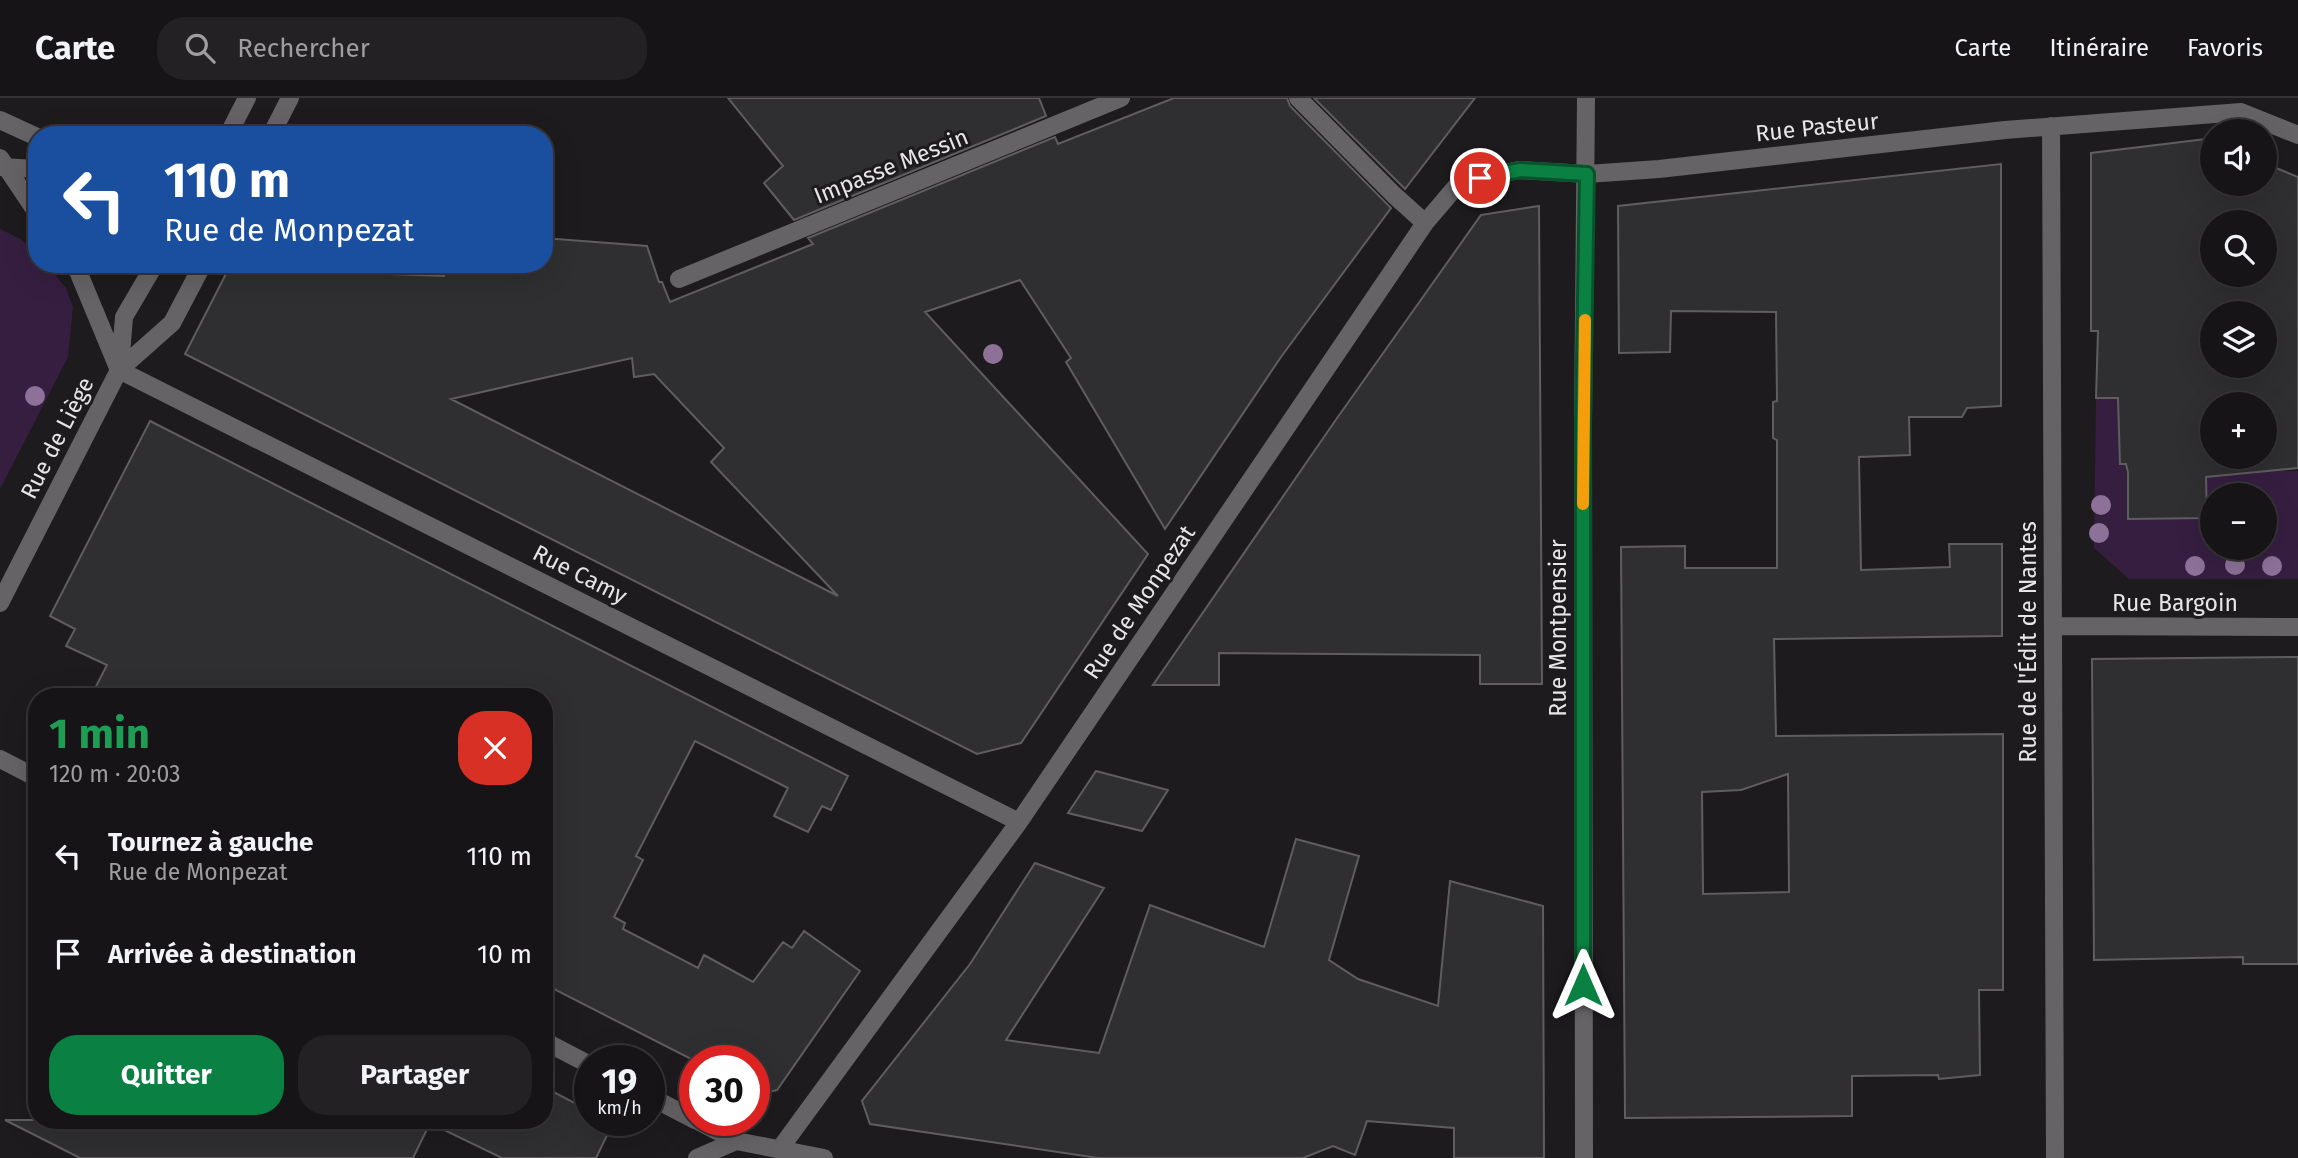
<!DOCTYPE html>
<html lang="fr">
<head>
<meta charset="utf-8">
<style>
	body { margin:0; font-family:"Fira Sans",sans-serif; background:#232123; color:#f1f3f6; height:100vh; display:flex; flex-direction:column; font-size:26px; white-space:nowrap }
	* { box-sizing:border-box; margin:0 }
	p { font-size:23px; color:#9e9ea1 }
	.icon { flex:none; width:38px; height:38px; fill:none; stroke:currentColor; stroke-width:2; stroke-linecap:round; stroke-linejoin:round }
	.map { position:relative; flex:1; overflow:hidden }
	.details { position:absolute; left:28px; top:590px; width:525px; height:441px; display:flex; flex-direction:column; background:#161416; border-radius:28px; box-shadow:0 7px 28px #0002,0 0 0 2px #353335 }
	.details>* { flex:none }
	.guide { position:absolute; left:28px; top:28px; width:525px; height:147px; border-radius:28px; box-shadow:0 7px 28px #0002,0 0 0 2px #353335; background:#1a4fa0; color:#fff; overflow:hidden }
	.fabs { position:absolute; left:2200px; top:21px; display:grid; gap:14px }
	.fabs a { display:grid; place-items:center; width:77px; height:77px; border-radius:50%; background:#161416; box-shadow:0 7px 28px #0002,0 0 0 2px #353335; font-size:35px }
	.speed { position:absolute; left:574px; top:947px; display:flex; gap:14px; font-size:35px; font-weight:700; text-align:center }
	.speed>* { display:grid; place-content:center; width:91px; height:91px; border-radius:50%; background:#161416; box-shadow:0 7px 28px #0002,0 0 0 2px #353335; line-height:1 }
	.speed small { font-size:18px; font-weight:400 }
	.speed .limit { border:10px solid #d22; background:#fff; color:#111 }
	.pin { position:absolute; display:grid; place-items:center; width:60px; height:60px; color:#fff; margin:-30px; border:4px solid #fff; border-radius:50%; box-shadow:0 2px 7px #0007 }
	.me { position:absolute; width:77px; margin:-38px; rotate:0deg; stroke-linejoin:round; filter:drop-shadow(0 0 5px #0008) }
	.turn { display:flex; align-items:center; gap:24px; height:147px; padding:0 21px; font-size:32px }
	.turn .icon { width:91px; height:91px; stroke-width:2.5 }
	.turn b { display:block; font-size:49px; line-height:60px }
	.round { display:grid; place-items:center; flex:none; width:74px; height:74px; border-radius:28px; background:#232123 }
	.head { display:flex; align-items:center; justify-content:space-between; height:119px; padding:0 21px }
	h1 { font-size:42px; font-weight:700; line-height:52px; color:#1e9e55 }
	.action { display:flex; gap:14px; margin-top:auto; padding:14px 21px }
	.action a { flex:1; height:80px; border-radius:28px; background:#0b8043; color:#fff; font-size:28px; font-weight:700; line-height:80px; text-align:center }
	.action a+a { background:#232123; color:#f1f3f6 }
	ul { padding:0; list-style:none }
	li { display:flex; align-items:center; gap:21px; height:98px; padding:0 21px }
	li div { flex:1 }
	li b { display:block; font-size:26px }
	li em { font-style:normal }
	header { display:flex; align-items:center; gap:42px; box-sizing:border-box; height:98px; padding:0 35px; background:#161416; border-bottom:2px solid #353335 }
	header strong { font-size:33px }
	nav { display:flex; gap:38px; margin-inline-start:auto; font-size:24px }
	.search { width:490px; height:63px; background:#232123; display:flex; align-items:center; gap:18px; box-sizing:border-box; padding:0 24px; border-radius:28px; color:#9e9ea1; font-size:26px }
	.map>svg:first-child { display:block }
	.park { fill:#361e40; fill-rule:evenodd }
	.building { fill:#2f2e30; stroke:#5f5d60; stroke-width:2; fill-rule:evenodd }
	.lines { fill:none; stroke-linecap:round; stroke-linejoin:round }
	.service { stroke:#656365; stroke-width:18 }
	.minor { stroke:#656365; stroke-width:18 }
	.tertiary { stroke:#656365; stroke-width:18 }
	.tree { fill:#8d7199 }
	.route-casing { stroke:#07532c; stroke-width:18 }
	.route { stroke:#0b8043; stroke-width:12 }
	.slow { stroke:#f59e0b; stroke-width:12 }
	.labels { text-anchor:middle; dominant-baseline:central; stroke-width:6; stroke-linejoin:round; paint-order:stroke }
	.street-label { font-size:23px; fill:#e6e6e7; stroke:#1d1b1d }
</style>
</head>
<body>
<header>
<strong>Carte</strong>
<div class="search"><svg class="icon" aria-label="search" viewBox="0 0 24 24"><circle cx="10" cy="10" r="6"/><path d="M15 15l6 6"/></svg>Rechercher</div>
<nav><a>Carte</a><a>Itinéraire</a><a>Favoris</a></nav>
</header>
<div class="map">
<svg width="2298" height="1060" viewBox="0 0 2298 1060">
	<rect width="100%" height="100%" fill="#1d1b1d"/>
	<path class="park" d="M 0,131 L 21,141 L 37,156 L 37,166 L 46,166 L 66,190 L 73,209 L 68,259 L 0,391 Z
		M 2096,300 L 2127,300 L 2120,361 L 2120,366 L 2126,366 L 2129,421 L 2207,420 L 2206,385 L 2202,372 L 2298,373 L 2298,481 L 2129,481 L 2094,450 ZM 2212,397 L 2264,397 L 2264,450 L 2212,450 Z"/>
	<path class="building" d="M 728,0 L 1039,0 L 1046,18 L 794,122 L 764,85 L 783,68 Z
		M 1174,0 L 1287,0 L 1290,8 L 1391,110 L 1281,259 L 1165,431 L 1066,264 L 1071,260 L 1020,182 L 925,214 L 1148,456 L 1021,645 L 977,656 L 185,256 L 231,166 L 344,166 L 362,175 L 444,178 L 444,166 L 544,166 L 544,140 L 647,148 L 659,184 L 662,184 L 670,204 L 813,146 L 808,140 L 1055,39 L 1058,46 ZM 632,260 L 634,279 L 654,276 L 724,350 L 711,364 L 838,498 L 451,301 Z
		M 1314,0 L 1475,0 L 1405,91 Z
		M 2206,41 L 2212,43 L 2212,86 L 2264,86 L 2264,65 L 2298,79 L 2298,370 L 2206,379 L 2207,420 L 2128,421 L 2128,374 L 2126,366 L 2120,366 L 2118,300 L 2096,300 L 2098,233 L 2091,233 L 2091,55 ZM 2212,124 L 2264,124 L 2264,177 L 2212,177 ZM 2212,215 L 2264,215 L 2264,268 L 2212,268 ZM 2212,306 L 2264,306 L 2264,359 L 2212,359 Z
		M 2001,66 L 2001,308 L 1967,310 L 1962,319 L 1909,319 L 1910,357 L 1859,359 L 1861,472 L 1950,469 L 1949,446 L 2002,446 L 2002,538 L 1774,541 L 1776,638 L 2003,636 L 2003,892 L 1979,892 L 1980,977 L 1939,981 L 1938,977 L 1852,978 L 1852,1018 L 1625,1020 L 1621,449 L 1685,448 L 1685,470 L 1777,470 L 1777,342 L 1773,340 L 1773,304 L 1777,303 L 1776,214 L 1671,213 L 1670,254 L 1619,255 L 1618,108 ZM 1788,676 L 1789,794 L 1703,796 L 1702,694 L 1741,692 Z
		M 1539,108 L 1542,586 L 1480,586 L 1480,557 L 1219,555 L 1219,587 L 1153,587 L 1335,323 L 1481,117 Z
		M 150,323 L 848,678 L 831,712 L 822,708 L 808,734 L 774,718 L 788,690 L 695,643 L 636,758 L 643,762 L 614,819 L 625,825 L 623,831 L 698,870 L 704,857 L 753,884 L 783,844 L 792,850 L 804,833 L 860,873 L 777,992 L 758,996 L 754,994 L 754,962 L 695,963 L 544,886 L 544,598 L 91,598 L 107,567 L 66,548 L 75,531 L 50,518 Z
		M 2298,559 L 2298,866 L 2243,866 L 2243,859 L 2094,862 L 2092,561 Z
		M 1096,673 L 1168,692 L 1142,733 L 1068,715 Z
		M 1296,741 L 1359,758 L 1329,862 L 1358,881 L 1438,908 L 1450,783 L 1543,808 L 1544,1060 L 1454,1060 L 1454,1030 L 1367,1023 L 1355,1057 L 1333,1048 L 1303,1060 L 1098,1060 L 870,1026 L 862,1003 L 970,866 L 1035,765 L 1104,790 L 1006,942 L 1099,955 L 1150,807 L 1264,849 Z
		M 544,989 L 590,1013 L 590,1022 L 608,1022 L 613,1025 L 596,1060 L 502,1060 L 430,1025 L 413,1060 L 80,1060 L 5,1022 L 544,1022 Z"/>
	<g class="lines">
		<path class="service" d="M 0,69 L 37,71"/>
		<path class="minor" d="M 1298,0 L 1394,97 L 1425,125
			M 2051,28 L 2055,1060
			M 679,181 L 1121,0
			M 119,272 L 1019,724
			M 2053,528 L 2298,529
			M 0,661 L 37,680
			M 544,943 L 590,967
			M 649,998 L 695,1022
			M 696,1022 L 736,1043 L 824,1060
			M 779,1052 L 1019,724 L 1425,125 L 1460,84 L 1519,72 L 1587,76 L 1659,71 L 2005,32 L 2241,14 L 2298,37
			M 697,1060 L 736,1043
			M 1584,1060 L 1583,325 L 1586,0"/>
		<path class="tertiary" d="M 0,22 L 37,39
			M 228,37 L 247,0
			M 271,37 L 290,0
			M 0,60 L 37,115
			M 75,166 L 119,272
			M 120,269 L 124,219 L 155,166
			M 0,505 L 119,272 L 172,225 L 203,166"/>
	</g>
	<g class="tree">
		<circle cx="993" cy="256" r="10"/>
		<circle cx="35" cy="298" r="10"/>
		<circle cx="2101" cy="407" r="10"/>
		<circle cx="2099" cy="435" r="10"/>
		<circle cx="2235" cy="467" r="10"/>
		<circle cx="2195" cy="468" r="10"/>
		<circle cx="2272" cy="468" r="10"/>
	</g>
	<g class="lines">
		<defs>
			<path id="route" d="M 1480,80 L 1520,72 L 1587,76 L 1583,325 L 1583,887"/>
		</defs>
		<use href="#route" class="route-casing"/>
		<use href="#route" class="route"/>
		<path class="slow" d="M 1583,406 L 1585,222"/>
	</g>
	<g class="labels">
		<g class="street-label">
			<text transform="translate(1817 29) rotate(-6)">Rue Pasteur</text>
			<text transform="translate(891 68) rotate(-22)">Impasse Messin</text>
			<text transform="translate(57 340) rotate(-63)">Rue de Liège</text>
			<text transform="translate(580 476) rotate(27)">Rue Camy</text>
			<text transform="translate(1139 504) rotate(-56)">Rue de Monpezat</text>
			<text x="2175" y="505">Rue Bargoin</text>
			<text transform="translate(1558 530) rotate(-90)">Rue Montpensier</text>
			<text transform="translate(2028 544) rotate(-90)">Rue de l'Édit de Nantes</text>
		</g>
	</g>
</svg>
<div class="fabs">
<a><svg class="icon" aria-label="sound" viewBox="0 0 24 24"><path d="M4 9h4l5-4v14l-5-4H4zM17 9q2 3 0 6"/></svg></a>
<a><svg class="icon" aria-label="search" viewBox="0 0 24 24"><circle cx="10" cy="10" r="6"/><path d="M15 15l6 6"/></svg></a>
<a><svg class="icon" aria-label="layers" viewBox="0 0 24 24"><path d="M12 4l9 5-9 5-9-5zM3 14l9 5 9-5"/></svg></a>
<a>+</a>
<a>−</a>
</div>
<div class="speed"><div>19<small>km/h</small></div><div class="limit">30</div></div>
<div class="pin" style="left:1480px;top:80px;background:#d93025"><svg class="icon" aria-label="arrive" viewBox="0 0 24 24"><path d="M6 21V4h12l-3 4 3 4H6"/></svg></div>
<svg class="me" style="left:1583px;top:887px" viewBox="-20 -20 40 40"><path d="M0-17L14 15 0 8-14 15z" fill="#0b8043" stroke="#fff" stroke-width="4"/></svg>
<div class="guide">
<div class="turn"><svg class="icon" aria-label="left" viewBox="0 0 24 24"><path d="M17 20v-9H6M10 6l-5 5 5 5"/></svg><div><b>110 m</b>Rue de Monpezat</div></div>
</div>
<section class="details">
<div class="head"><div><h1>1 min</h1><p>120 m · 20:03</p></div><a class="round" style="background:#d93025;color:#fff"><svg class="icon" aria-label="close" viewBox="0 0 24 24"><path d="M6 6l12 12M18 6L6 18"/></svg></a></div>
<ul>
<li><svg class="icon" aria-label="left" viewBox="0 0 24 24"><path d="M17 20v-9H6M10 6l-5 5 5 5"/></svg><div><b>Tournez à gauche</b><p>Rue de Monpezat</p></div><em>110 m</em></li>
<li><svg class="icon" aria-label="arrive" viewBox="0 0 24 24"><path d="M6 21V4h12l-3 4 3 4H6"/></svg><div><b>Arrivée à destination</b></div><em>10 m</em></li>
</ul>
<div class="action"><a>Quitter</a><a>Partager</a></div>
</section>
</div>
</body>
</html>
